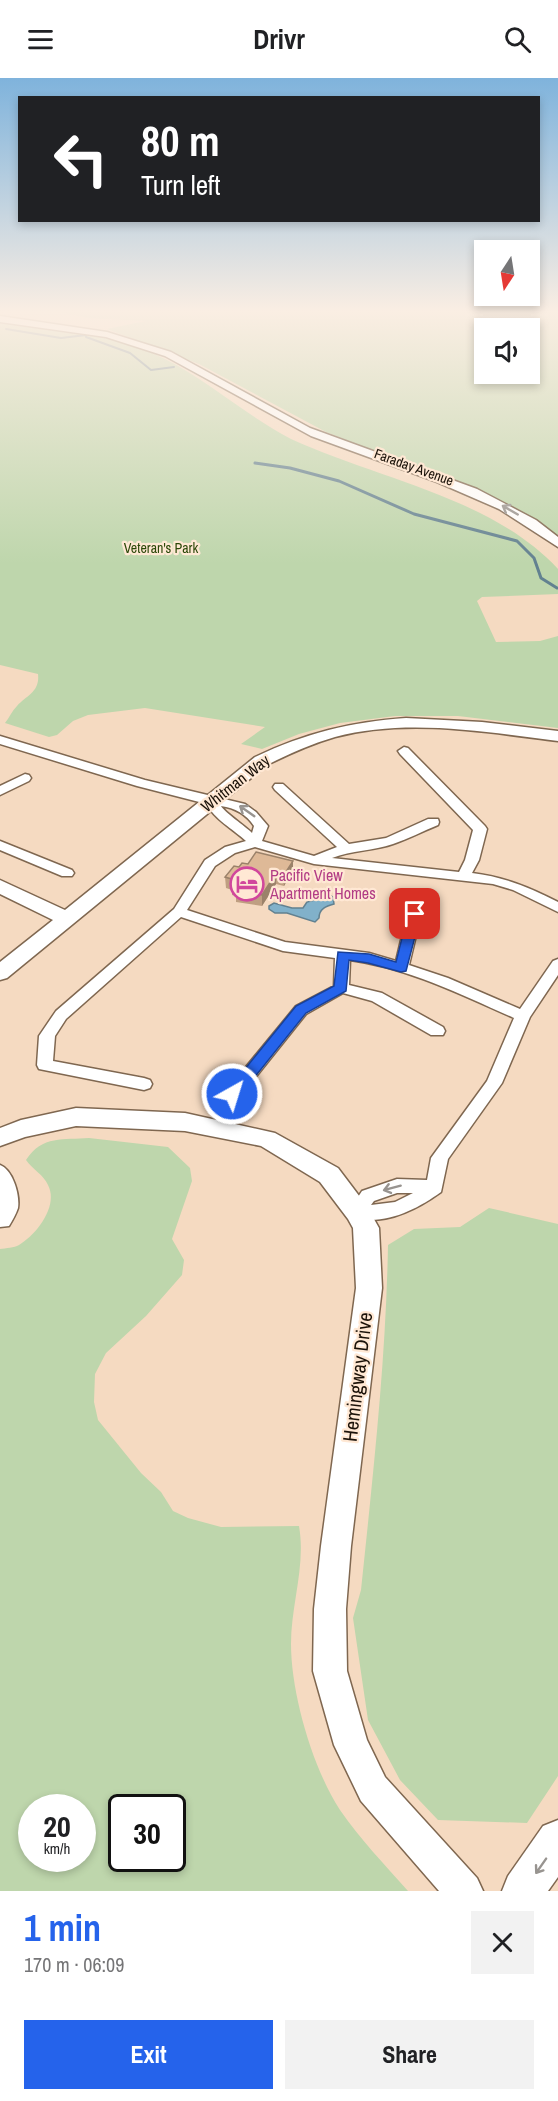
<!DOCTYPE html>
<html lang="en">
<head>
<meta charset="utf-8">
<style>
	body { margin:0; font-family:"Archivo Narrow",sans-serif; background:#f2f2f2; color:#202124; height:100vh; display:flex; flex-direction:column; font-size:22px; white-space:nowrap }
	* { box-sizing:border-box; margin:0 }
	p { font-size:20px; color:#757577 }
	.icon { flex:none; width:33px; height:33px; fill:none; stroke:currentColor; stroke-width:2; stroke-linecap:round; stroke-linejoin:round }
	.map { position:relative; height:1813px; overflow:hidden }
	.drawer { display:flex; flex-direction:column; background:#fff; flex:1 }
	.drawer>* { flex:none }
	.guide { position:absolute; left:18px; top:18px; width:522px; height:126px; border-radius:0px; box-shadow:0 3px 9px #0003; background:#202124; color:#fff; overflow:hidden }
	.needle { width:39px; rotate:192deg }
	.fabs { position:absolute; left:474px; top:162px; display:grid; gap:12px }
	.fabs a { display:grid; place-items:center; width:66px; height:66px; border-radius:0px; background:#fff; box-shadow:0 3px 9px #0003; font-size:30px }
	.speed { position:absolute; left:18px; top:1716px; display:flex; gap:12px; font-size:30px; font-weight:700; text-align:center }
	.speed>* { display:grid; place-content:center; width:78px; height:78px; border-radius:50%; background:#fff; box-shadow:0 3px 9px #0003; line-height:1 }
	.speed small { font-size:15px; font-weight:400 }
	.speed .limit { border:3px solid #111; border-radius:9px; background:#fff; color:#111 }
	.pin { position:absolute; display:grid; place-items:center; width:51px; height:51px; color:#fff; margin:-26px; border-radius:12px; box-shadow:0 3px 9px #0006 }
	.me { position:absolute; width:66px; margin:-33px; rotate:39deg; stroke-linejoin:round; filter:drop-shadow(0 0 4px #0008) }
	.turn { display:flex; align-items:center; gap:21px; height:126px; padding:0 24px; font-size:27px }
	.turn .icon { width:78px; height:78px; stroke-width:2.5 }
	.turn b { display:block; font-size:42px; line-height:51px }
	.round { display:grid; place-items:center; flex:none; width:63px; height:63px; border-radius:0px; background:#f2f2f2 }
	.head { display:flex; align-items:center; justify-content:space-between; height:102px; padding:0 24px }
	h1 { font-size:36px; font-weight:700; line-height:45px; color:#2563eb }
	.cta { display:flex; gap:12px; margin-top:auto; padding:12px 24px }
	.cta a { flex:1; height:69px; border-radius:0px; background:#2563eb; color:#fff; font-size:24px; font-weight:700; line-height:69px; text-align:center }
	.cta a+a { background:#f2f2f2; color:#202124 }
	header { display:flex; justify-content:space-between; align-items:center; height:78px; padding:0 24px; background:#fff; font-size:27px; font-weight:700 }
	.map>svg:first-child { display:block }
	.green { fill:#bed6ac; fill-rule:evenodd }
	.water { fill:#81b1ca; stroke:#628190; stroke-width:1.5 }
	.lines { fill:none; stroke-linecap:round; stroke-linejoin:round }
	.stream-far1 { stroke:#628190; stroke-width:2 }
	.stream { stroke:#628190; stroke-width:3 }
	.street-casing { stroke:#7f6750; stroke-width:3 }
	.secondary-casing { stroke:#7f6750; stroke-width:3 }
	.primary-casing { stroke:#7f6750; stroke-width:3 }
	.street { fill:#fff; fill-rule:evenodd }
	.secondary { fill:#fff; fill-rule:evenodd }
	.primary { fill:#fff; fill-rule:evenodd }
	.wall { fill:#bf9f82 }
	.shaded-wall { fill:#9b826a }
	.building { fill:#deb997; stroke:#9b826a; stroke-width:1.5 }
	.oneway { stroke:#989490 }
	.route { fill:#2563eb; stroke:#184099; stroke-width:1.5 }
	.labels { text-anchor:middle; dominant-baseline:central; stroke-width:4.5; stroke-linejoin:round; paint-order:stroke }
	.far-street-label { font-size:14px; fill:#1b1209; stroke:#ffe8d4 }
	.far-park-label { font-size:14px; fill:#2b4708; stroke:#ffe8d4 }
	.street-label { font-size:16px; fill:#1b1209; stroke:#ffe8d4 }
	.hotel-label { font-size:16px; fill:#b23c85; stroke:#ffe8d4; text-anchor:start }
	.near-street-label { font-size:20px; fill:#1b1209; stroke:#ffe8d4 }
</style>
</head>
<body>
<header><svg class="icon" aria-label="menu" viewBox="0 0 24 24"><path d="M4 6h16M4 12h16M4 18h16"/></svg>Drivr<svg class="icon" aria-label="search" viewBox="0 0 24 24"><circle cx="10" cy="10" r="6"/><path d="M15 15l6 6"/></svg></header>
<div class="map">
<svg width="558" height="1813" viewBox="0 0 558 1813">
	<rect width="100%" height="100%" fill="#f5dac1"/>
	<path class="green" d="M 49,232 L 558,232 L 558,459 L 502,423 L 326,354 L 199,286 L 107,251 L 146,243 L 89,240 ZM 484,250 L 530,250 L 530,296 L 484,296 Z
		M 0,244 C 56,251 114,256 165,281 C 209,303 245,337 291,361 C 378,401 491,419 558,491 L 558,516 L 482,519 L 477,523 L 496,564 L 540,563 L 558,558 L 558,650 L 458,638 L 395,638 L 340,645 L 299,656 L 262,671 L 241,666 L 265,649 L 145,630 L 88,637 L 73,643 L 57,657 L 49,659 L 5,645 C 9,640 12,633 17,628 C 27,617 40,614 38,596 L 0,587 Z
		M 89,1060 L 168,1069 L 190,1090 L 192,1103 L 172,1161 L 184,1182 L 182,1197 L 146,1238 L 106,1275 L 95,1296 L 94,1324 L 98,1342 L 141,1395 L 161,1414 L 173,1433 L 188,1440 L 221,1449 L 299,1448 C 306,1488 291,1526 291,1566 C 291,1616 313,1691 340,1732 C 360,1761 385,1787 408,1813 L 0,1813 L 0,1171 C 6,1170 14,1170 19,1167 C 36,1157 59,1128 48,1107 C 44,1097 32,1091 26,1082 C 42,1057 64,1062 89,1060 ZM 32,1730 L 82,1730 L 82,1780 L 32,1780 ZM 122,1730 L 172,1730 L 172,1780 L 122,1780 Z
		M 489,1130 L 558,1146 L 558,1698 L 527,1745 L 438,1742 L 400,1702 L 368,1642 L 353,1540 L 361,1512 C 373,1397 386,1282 388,1167 L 414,1151 L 460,1149 Z"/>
	<path class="water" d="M 321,813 L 333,819 L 334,826 C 326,828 319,831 319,840 L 315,844 L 287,835 L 275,835 L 269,831 L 269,828 L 274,825 L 292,830 L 303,830 L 307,824 L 315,822 L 316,817 Z"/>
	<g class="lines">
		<path class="stream-far1" d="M 6,251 L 61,260 L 86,257 L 86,259 L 130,275 L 151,292 L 174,289"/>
		<path class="stream" d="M 255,385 L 290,390 L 339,403 L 414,436 L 517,463 L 534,480 L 541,500 L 557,510"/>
		<defs>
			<path id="street" d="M 0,658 L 145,702 L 245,726 L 256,734 L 268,748 L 262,763 L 314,778 L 337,769 L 275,712 L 273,709 L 275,706 L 283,706 L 349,766 L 386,760 L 428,741 L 438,741 L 439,744 L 438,747 C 423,753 408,761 393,766 C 373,773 352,772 332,780 L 459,794 L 465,782 L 473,752 L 400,676 L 398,673 L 404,669 L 408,670 L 485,748 L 487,751 L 479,782 L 472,795 C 504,799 529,809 558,824 L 558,834 L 513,812 L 493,806 L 314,786 L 255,769 L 235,775 L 215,788 L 187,832 L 285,864 L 369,875 L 396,883 L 410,824 L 412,821 L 422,821 L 424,824 L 409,887 L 448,900 L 520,931 L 553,883 L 558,881 L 558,897 L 530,939 L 502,1005 L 448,1081 L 441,1114 C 416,1132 383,1149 351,1139 L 348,1134 L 362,1113 L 397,1101 L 427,1102 L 431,1080 L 487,1003 L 514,940 C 462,917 408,890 350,882 L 349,907 L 382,915 L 443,949 L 445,953 L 443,957 L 431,957 L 372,923 L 343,915 L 306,936 L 239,1020 L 227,1020 L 225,1016 L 227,1012 L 296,928 L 334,908 L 335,880 L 283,873 L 181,839 L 66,941 L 55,958 L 53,983 L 144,1000 L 150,1002 L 152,1006 L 150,1010 L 144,1012 L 39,991 L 37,987 L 39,958 L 56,933 L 174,831 L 205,782 L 225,769 L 246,763 C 233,751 214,741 207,726 L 137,708 L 0,666 ZM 221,728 C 235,730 246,736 254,748 L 252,755 C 245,748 224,734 221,728 ZM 397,1115 L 413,1115 L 395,1124 L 371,1127 L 374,1123 Z
				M 25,696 L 29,697 L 31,700 L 29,703 L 0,717 L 0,708 Z
				M 0,763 L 72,792 L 74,795 L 72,798 L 62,798 L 0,772 Z
				M 0,1087 C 13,1092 20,1117 18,1130 C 16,1136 12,1143 9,1148 L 0,1149 Z"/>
			<path id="secondary" d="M 0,238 L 107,254 L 171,274 L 310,350 L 477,411 L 536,442 L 558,459 L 558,469 L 499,431 L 437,404 L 311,358 L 165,278 L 106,259 L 0,244 Z
				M 406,640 L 482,644 L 558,653 L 558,663 C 485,654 407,640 335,659 C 311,666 289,676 267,687 L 7,900 L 0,902 L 0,884 L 53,842 L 0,816 L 0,802 L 65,832 L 255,679 C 306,655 350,644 406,640 Z
				M 76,1030 L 185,1035 L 275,1055 L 338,1090 L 366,1127 L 379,1150 L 382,1210 L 351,1468 L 346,1531 L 347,1593 L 367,1662 L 385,1699 L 477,1800 L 483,1813 L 439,1813 L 361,1723 L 334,1667 L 313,1593 L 314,1531 L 321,1468 L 356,1210 L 353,1150 L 348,1141 L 320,1104 L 261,1068 L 185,1053 L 76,1048 L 25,1059 L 0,1068 L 0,1050 L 21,1042 Z"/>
			<path id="primary" d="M 558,1742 L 558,1799 L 548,1813 L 502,1813 L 508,1798 L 543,1748 Z"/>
		</defs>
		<use href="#street" class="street-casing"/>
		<use href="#secondary" class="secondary-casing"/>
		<use href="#primary" class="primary-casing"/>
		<use href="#street" class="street"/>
		<use href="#secondary" class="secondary"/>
		<use href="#primary" class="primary"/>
	</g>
	<path class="wall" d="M 293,783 L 293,793 L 284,808 L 276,806 L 262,828 L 236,824 L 236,818 L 232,817 L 232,812 L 226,810 L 225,799 L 239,789 Z"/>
	<path class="shaded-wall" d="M 293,783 L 293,793 L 284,808 L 284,797 Z
		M 276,795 L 276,806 L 262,828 L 262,817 Z"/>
	<path class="building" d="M 256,774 L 293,783 L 284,797 L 276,795 L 262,817 L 236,813 L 239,808 L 232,806 L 235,802 L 225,799 L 234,788 L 239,789 L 242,785 L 248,786 Z"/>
	<defs><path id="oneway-shaft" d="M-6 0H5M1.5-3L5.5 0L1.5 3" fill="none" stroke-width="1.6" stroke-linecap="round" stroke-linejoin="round" transform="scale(1.5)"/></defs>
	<g class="oneway">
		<use href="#oneway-shaft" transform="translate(510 432) rotate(-150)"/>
		<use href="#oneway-shaft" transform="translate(247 733) rotate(-145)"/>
		<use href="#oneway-shaft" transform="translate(392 1110) rotate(165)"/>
		<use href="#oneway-shaft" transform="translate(541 1788) rotate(125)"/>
	</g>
	<linearGradient id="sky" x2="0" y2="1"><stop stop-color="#7fb3dc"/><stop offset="0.48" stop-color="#faeee3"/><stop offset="1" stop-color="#faeee3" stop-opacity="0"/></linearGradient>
	<rect width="558" height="486" fill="url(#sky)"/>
	<path class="route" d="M 415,832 L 421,836 L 406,893 L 401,894 L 368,885 L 349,882 L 346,913 L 306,935 L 238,1020 L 227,1020 L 225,1016 L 227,1013 L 296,928 L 334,908 L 338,874 L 369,876 L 396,884 L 408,836 Z"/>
	<defs>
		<symbol id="hotel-ring" viewBox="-11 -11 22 22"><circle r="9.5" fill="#ffe8d4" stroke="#d1479c" stroke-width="1.5"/><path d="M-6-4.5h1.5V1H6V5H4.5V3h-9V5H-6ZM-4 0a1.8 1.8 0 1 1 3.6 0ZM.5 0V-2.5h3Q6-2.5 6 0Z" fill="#d1479c"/></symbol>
	</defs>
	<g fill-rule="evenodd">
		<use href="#hotel-ring" x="228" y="787" width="38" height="38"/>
	</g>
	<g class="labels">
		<g class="far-street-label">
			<text transform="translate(414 389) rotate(20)">Faraday Avenue</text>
		</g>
		<g class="far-park-label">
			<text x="161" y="470">Veteran's Park</text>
		</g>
		<g class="street-label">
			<text transform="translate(235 705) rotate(-38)">Whitman Way</text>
		</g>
		<g class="hotel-label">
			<text x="270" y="797">Pacific View<tspan x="270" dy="18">Apartment Homes</tspan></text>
		</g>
		<g class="near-street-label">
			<text transform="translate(357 1299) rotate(-83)">Hemingway Drive</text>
		</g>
	</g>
</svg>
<div class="fabs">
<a><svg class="needle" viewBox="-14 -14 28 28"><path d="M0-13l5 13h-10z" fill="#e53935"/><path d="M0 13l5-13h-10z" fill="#757577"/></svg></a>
<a><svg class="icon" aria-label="sound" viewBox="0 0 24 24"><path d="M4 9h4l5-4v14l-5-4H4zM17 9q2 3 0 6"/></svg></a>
</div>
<div class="speed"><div>20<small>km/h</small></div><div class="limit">30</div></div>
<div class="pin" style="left:415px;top:836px;background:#d93025"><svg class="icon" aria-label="arrive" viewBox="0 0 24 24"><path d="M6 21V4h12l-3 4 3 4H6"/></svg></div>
<svg class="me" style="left:232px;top:1016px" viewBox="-20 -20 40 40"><circle r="17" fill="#2563eb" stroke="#fff" stroke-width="3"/><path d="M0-11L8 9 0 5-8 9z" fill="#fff"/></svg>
<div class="guide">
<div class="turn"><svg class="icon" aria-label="left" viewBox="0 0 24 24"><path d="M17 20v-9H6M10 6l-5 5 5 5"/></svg><div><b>80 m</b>Turn left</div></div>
</div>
</div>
<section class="drawer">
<div class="head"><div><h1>1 min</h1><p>170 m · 06:09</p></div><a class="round"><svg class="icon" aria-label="close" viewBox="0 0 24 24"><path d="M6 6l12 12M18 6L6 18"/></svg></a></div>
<div class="cta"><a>Exit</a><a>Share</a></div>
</section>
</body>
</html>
